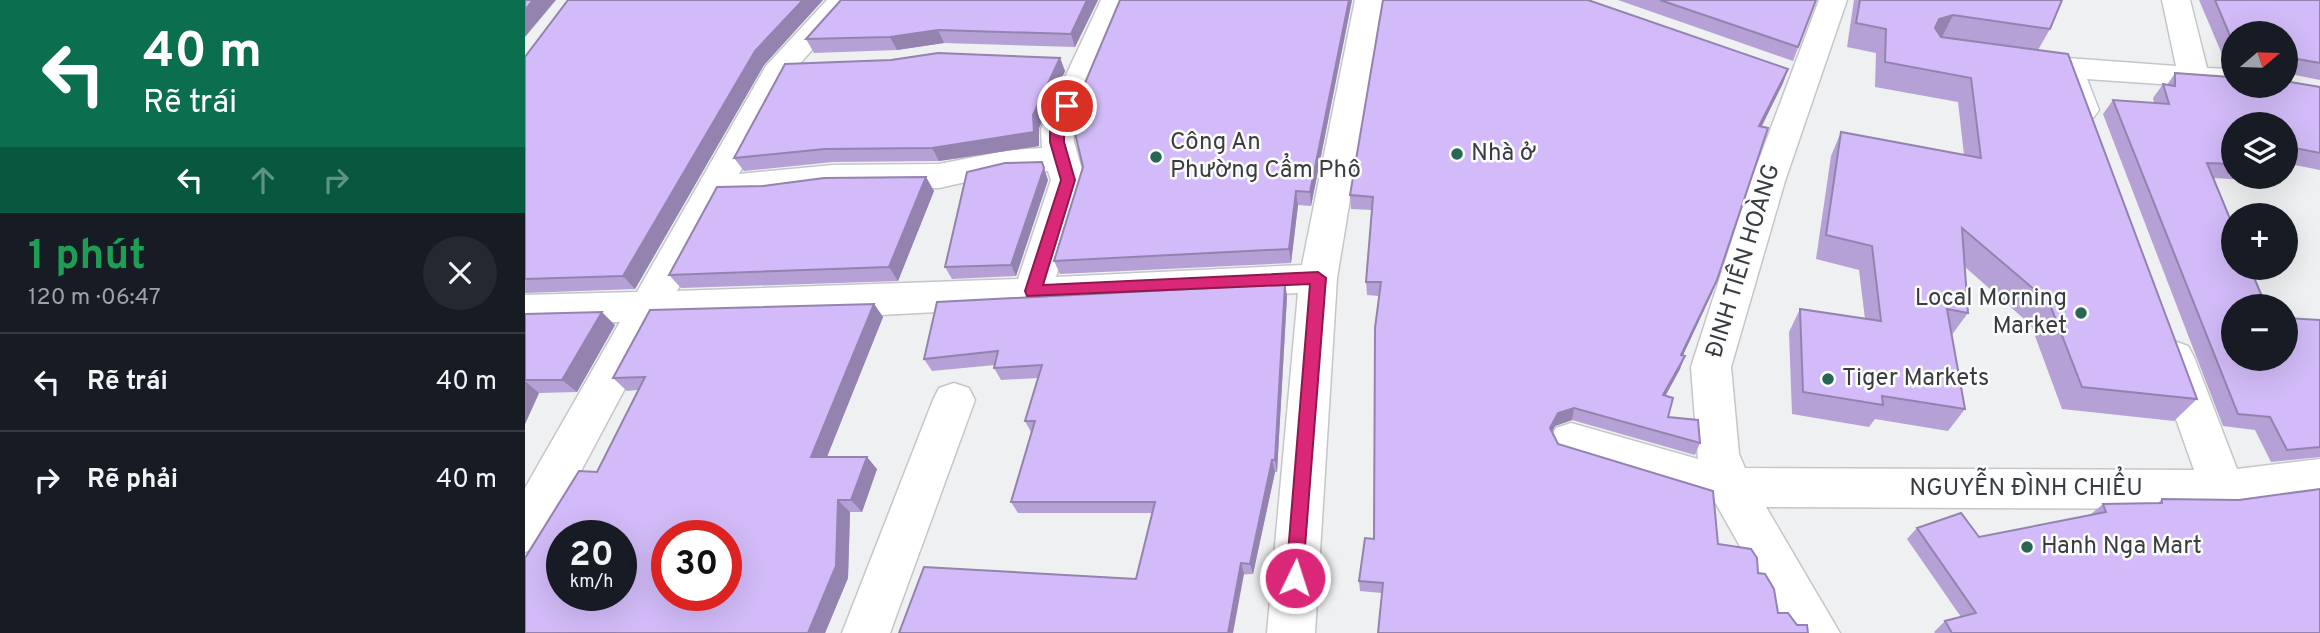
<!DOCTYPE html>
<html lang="vi">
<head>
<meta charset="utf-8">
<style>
	body { margin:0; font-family:Overpass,sans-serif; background:#242831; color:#f1f3f6; height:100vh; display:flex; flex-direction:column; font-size:26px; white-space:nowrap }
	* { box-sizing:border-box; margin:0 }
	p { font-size:23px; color:#9ea1a6 }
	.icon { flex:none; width:38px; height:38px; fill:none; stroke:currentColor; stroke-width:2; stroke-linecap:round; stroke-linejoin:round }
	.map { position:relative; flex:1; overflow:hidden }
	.side { display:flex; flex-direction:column; background:#171b24; width:525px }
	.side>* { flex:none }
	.guide { background:#0b6e4f; color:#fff; overflow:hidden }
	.needle { width:46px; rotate:71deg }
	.tools { position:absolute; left:1696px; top:21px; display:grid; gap:14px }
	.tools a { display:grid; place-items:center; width:77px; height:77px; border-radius:50%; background:#171b24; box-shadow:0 7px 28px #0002; font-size:35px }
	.speed { position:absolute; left:21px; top:520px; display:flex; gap:14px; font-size:35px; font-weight:700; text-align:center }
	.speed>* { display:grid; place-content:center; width:91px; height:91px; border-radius:50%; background:#171b24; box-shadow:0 7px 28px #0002; line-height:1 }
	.speed small { font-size:18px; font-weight:400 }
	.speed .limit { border:10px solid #d22; background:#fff; color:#111 }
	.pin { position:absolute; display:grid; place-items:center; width:60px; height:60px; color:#fff; margin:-30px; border:4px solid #fff; border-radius:50%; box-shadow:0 2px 7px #0007 }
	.me { position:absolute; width:77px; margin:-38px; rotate:4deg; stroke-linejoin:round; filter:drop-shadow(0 0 5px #0008) }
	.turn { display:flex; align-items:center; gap:24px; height:147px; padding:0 28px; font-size:32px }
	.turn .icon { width:91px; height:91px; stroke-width:2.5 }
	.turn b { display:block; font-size:49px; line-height:60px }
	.lanes { display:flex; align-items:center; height:66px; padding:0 28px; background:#0003; justify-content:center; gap:35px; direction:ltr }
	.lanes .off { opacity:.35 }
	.round { display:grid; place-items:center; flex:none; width:74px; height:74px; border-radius:37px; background:#242831 }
	.headline { display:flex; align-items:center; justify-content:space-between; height:119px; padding:0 28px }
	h1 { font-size:42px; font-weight:700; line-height:52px; color:#1e9e55 }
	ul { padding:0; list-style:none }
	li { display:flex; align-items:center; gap:21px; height:98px; padding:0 28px; border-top:2px solid #363941 }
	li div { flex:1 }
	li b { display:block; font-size:26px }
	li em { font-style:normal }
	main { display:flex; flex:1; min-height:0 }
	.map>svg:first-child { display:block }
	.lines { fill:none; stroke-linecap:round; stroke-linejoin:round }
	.minor-casing { stroke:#c5c6c8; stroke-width:3 }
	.minor { fill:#fff; fill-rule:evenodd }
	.wall { fill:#b5a1d5 }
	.shaded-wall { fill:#9383ae }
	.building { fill:#d2bbf8; stroke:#9383ae; stroke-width:2; fill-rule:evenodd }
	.route { fill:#db2777; stroke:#8e194d; stroke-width:2 }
	.poi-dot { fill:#286755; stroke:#fcfdff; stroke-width:2.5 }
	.labels { text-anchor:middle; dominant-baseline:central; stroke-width:5; stroke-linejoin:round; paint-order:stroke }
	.poi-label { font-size:24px; fill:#3b3c3d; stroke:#fcfdff; text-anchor:start }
	.street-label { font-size:24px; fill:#3b3c3d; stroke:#fcfdff }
</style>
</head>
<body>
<main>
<section class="side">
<div class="guide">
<div class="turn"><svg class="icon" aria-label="left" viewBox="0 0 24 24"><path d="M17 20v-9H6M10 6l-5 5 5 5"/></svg><div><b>40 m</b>Rẽ trái</div></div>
<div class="lanes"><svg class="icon" aria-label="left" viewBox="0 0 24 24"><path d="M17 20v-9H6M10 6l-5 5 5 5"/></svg><svg class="icon off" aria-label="ahead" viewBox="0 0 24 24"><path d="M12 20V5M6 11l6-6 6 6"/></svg><svg class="icon off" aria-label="right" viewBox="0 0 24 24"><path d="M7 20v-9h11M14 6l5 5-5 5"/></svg></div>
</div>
<div class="headline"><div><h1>1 phút</h1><p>120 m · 06:47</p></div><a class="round"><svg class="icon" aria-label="close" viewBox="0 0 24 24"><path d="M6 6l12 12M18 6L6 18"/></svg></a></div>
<ul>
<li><svg class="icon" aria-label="left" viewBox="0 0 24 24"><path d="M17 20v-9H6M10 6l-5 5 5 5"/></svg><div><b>Rẽ trái</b></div><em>40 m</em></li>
<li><svg class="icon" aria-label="right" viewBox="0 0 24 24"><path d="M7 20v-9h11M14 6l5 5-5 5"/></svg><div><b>Rẽ phải</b></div><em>40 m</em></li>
</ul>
</section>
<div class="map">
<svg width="1795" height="633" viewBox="0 0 1795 633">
	<rect width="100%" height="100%" fill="#eef0f2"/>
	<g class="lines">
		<defs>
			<path id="minor" d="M 302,0 L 332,0 L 269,70 L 214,174 L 308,165 L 414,164 L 485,150 L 517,148 L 516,129 L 576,0 L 604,0 L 548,129 L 549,142 L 560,180 L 531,277 L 777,265 L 830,0 L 858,0 L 812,278 L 790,633 L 742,633 L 773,293 L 355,315 L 136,321 L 16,546 L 0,552 L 0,488 L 95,322 L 0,325 L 0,295 L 112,292 L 241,66 ZM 523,171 L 526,180 L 493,279 L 152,291 L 201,198 L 247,197 L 308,189 L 414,188 L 485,172 Z
				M 1294,0 L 1322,0 L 1260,181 L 1206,367 L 1214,454 L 1220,468 L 1669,470 L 1629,357 L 1635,346 L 1649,341 L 1663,346 L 1669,357 L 1712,469 L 1795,459 L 1795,497 L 1698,509 L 1241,507 L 1315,633 L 1264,633 L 1190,502 L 1031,454 L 1025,441 L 1031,428 L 1046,423 L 1173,459 L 1166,367 L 1226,181 Z
				M 1637,0 L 1665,0 L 1682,68 L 1708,69 L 1708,86 L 1719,86 L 1708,89 L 1562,79 L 1574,110 L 1569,117 L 1558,120 L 1547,117 L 1527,68 L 1531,61 L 1542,58 L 1651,66 Z
				M 429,383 L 444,388 L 450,400 L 365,633 L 317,633 L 408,400 L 414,388 Z"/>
		</defs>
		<use href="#minor" class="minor-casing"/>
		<use href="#minor" class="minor"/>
	</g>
	<path class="wall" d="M 43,0 L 298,0 L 239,65 L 110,289 L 0,293 L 0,57 Z
		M 316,0 L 573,0 L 550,47 L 419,43 L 372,50 L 289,53 L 281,39 Z
		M 827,0 L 786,206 L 773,205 L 766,263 L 535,274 L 529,261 L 558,167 Z
		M 1093,0 L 1291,0 L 1268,61 Z
		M 1329,0 L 1537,0 L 1525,29 L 1513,50 L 1672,399 L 1649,421 L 1537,409 L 1506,325 L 1440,267 L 1443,313 L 1426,336 L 1440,409 L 1423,431 L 1350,419 L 1344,427 L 1267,414 L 1264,332 L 1275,309 L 1340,319 L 1334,270 L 1291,259 L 1306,156 L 1316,132 L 1439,155 L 1433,102 L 1350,87 L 1351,53 L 1322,47 Z
		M 1674,0 L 1795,0 L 1795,80 L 1765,74 L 1760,80 L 1760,33 L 1708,33 L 1708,67 L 1702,66 Z
		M 535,58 L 540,71 L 514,128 L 514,146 L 414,161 L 308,162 L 219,171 L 209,158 Z
		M 1263,69 L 1258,83 L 1236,127 L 1187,293 L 1158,355 L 1155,369 L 1141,395 L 1143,417 L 1175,443 L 1170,455 L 1047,420 L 1030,426 L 1027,432 L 1033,444 L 1193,544 L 1233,573 L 1253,613 L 1283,633 L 835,591 L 834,581 L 849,539 L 854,296 L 842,295 L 841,282 L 847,210 L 826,209 L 825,195 Z
		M 1650,73 L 1708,86 L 1795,87 L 1795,170 L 1760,163 L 1760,124 L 1708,124 L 1708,177 L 1726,177 L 1724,180 L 1688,178 L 1708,359 L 1795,320 L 1795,457 L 1746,462 L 1730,430 L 1698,426 L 1578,114 L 1588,100 L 1629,103 L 1628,98 L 1638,84 L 1642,85 Z
		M 401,177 L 409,191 L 373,281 L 156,288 L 144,275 L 238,186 Z
		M 523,180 L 491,276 L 427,279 L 420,267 Z
		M 760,284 L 762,296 L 752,472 L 750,472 L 728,574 L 611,579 L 627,513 L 493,513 L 486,502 L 506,432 L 500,421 L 513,378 L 476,380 L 469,368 L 470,365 L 407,371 L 399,359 Z
		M 349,304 L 358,317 L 302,457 L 352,469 L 337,512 L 325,512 L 323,578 L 300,633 L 0,633 L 72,472 L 113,390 L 102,391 L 88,378 Z
		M 0,314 L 90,325 L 52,392 L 14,393 L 0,424 Z
		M 1637,499 L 1795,633 L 1410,633 L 1409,632 L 1420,621 L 1436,617 L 1382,539 L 1392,528 L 1454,537 L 1565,515 L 1578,504 L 1633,503 Z"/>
	<path class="shaded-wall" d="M 8,0 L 31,0 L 0,37 L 0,10 Z
		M 278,0 L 298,0 L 239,65 L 110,289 L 98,276 L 230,51 Z
		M 562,0 L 573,0 L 550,47 L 546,34 Z
		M 824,0 L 827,0 L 786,206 L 785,192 Z
		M 1428,15 L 1416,39 L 1403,43 L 1414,19 Z
		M 413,30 L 419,43 L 372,50 L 365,37 Z
		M 535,58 L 540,71 L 514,128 L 514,146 L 414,161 L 407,148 L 508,115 Z
		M 1263,69 L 1258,83 L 1230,140 L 1234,126 Z
		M 517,162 L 523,180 L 491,276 L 486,265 Z
		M 401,177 L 409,191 L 373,281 L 364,267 Z
		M 771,191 L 773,205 L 766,263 L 764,249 Z
		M 1192,280 L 1187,293 L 1152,368 L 1156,355 Z
		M 760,284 L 762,296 L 752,472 L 750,460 Z
		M 349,304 L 358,317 L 297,469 L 286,457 Z
		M 77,312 L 90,325 L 52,392 L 37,380 Z
		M 1160,356 L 1155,369 L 1134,407 L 1138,395 Z
		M 0,381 L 14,393 L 0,424 Z
		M 1049,408 L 1047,420 L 1030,426 L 1023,440 L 1025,428 L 1033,413 Z
		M 342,457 L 352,469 L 337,512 L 326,500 Z
		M 747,460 L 750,472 L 728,574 L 725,564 Z
		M 313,500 L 325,512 L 323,578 L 300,633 L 283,633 Z
		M 716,563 L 719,574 L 708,633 L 703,633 Z"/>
	<path class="building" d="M 0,0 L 8,0 L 0,10 Z
		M 43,0 L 278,0 L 230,51 L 98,276 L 0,279 L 0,57 Z
		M 316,0 L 562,0 L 546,34 L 413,30 L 365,37 L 281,39 Z
		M 595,0 L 824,0 L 785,192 L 771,191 L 764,249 L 529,261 L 558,167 L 546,116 Z
		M 858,0 L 1063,0 L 1263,69 L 1234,126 L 1243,128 L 1192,280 L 1156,355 L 1160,356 L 1138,395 L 1148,398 L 1143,417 L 1173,420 L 1175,443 L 1049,408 L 1033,413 L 1025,428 L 1033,444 L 1188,491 L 1193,544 L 1226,549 L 1232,558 L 1233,573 L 1240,574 L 1249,589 L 1253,613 L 1263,613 L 1272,625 L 1282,625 L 1283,633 L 853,633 L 858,583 L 834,581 L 840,538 L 849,539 L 850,328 L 856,282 L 841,282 L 848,197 L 825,195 Z
		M 1135,0 L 1291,0 L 1273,47 Z
		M 1335,0 L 1537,0 L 1525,29 L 1428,15 L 1414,19 L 1410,28 L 1416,37 L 1543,54 L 1672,399 L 1557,387 L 1524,302 L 1437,228 L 1443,313 L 1422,309 L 1440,409 L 1357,396 L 1358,405 L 1278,392 L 1275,309 L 1356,321 L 1347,246 L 1301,235 L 1316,132 L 1456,158 L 1446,78 L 1360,62 L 1361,29 L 1331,23 Z
		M 1690,0 L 1795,0 L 1795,63 L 1772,59 L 1769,69 L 1760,70 L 1760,33 L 1708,33 L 1708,43 Z
		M 413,53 L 535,58 L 508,115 L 509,132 L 407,148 L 300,149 L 209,158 L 260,64 L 366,60 Z
		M 1650,73 L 1705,77 L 1708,77 L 1708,86 L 1760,86 L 1760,81 L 1795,87 L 1795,153 L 1760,146 L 1760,124 L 1708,124 L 1708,164 L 1682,163 L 1708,226 L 1708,268 L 1725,268 L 1741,306 L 1708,306 L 1708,359 L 1760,359 L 1760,318 L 1795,320 L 1795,447 L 1762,450 L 1745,417 L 1713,414 L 1588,100 L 1644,104 L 1638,84 L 1650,86 Z
		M 517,162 L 519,168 L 486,265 L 420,267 L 442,172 L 480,163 Z
		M 401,177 L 364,267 L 144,275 L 192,187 L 238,186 L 299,178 Z
		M 760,284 L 750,460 L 747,460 L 725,564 L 716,563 L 703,633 L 374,633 L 399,567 L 611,579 L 630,502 L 486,502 L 510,421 L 500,421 L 517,365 L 469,368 L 473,351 L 399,359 L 412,302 Z
		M 349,304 L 286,457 L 342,457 L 326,500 L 313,500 L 311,566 L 283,633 L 0,633 L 0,558 L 54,471 L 72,472 L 120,377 L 88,378 L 125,310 ZM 37,536 L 96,536 L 96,595 L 37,595 ZM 142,536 L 201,536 L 201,595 L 142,595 Z
		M 77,312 L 37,380 L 0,380 L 0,314 Z
		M 1795,489 L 1795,633 L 1427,633 L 1420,621 L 1451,613 L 1392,528 L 1436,513 L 1454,537 L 1581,512 L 1578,504 L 1637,503 L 1637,499 L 1714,500 Z"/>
	<path class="route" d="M 542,101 L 549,106 L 539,128 L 539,142 L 550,180 L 518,285 L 793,272 L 801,278 L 777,585 L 770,587 L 763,585 L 761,578 L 785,284 L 502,296 L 500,291 L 536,180 L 525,142 L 525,128 L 536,106 Z"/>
	<g class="poi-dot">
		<circle cx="932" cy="154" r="7"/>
		<circle cx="631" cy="157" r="7"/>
		<circle cx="1556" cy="313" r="7"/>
		<circle cx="1303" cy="379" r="7"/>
		<circle cx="1502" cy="547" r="7"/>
	</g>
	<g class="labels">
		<g class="poi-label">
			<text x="645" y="143">Công An<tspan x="645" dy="28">Phường Cẩm Phô</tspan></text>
			<text x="946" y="154">Nhà ở</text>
			<text x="1542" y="299" text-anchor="end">Local Morning<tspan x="1542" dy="28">Market</tspan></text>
			<text x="1317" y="379">Tiger Markets</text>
			<text x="1516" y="547">Hanh Nga Mart</text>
		</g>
		<g class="street-label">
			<text transform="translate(1219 261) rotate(-73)">ĐINH TIÊN HOÀNG</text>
			<text x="1501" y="489">NGUYỄN ĐÌNH CHIỂU</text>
		</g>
	</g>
</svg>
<div class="tools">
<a><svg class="needle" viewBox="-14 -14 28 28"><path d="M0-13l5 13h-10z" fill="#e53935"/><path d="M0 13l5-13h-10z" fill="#9ea1a6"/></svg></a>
<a><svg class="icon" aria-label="layers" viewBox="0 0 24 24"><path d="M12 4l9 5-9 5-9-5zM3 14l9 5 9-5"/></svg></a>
<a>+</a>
<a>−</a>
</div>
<div class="speed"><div>20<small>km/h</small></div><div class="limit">30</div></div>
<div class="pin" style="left:542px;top:106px;background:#d93025"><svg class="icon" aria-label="arrive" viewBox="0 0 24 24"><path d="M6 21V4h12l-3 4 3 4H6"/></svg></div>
<svg class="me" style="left:770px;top:578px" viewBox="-20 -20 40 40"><circle r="17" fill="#db2777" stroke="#fff" stroke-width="3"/><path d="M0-11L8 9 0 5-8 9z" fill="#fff"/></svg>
</div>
</main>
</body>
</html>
